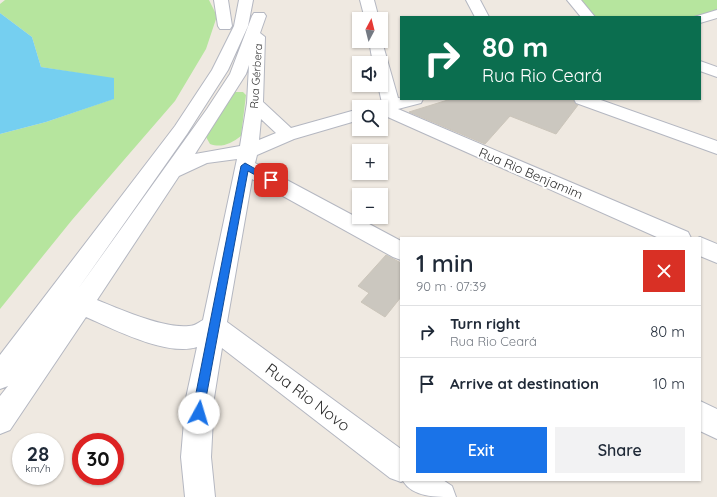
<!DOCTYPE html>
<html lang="en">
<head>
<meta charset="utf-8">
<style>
	body { margin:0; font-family:Quicksand,sans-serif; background:#f2f2f3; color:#1f2937; height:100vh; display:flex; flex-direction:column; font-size:15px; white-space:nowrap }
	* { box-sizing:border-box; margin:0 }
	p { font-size:13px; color:#747a83 }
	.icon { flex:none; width:22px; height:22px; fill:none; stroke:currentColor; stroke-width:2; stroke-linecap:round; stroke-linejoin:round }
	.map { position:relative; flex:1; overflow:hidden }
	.sheet { position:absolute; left:400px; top:237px; width:301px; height:244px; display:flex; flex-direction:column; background:#fff; border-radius:0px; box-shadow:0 1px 3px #0004 }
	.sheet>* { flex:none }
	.hud { position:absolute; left:400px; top:16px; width:301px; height:84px; border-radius:0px; box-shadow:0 1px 3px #0004; background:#0b6e4f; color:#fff; overflow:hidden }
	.needle { width:26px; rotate:7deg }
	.tools { position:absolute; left:352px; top:12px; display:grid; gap:8px }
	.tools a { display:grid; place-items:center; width:36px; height:36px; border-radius:0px; background:#fff; box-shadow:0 1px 3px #0004; font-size:20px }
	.speed { position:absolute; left:12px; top:433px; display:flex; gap:8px; font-size:20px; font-weight:700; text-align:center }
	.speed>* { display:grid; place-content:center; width:52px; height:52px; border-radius:50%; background:#fff; box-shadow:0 1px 3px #0004; line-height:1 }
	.speed small { font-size:10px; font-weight:400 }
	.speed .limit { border:6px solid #d22; background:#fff; color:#111 }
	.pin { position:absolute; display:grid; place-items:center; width:34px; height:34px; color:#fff; margin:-17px; border-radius:8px; box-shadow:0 2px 6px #0006 }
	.me { position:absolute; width:44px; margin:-22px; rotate:6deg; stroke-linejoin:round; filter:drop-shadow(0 0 3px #0008) }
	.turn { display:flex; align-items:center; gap:14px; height:84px; padding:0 16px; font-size:18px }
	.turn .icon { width:52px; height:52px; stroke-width:2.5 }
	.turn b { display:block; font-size:28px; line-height:34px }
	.round { display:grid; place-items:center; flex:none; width:42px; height:42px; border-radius:0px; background:#f2f2f3 }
	.head { display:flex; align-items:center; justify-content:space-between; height:68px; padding:0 16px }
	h1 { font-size:24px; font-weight:600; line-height:30px }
	.cta { display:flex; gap:8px; margin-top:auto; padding:8px 16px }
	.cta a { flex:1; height:46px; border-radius:0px; background:#1a73e8; color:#fff; font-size:16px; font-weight:600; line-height:46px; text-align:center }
	.cta a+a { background:#f2f2f3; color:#1f2937 }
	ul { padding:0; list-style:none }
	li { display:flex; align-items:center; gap:12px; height:52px; padding:0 16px; border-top:1px solid #e0e1e3 }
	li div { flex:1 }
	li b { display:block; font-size:15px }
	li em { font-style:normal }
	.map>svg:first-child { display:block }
	.green { fill:#b6e59e }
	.water { fill:#75cff0 }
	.building { fill:#cbc7bf; stroke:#cbc5ba }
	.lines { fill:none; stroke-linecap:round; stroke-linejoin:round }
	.minor-casing { stroke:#b4b7c1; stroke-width:2 }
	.minor { fill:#fff; fill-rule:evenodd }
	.route { fill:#1a73e8; stroke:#114b97 }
	.labels { text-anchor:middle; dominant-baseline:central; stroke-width:4; stroke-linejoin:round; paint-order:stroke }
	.far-street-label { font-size:11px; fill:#2e2e2e; stroke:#fff }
	.street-label { font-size:13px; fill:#2e2e2e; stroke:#fff }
	.near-street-label { font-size:16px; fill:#2e2e2e; stroke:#fff }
</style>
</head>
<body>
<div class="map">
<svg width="717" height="497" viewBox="0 0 717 497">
	<rect width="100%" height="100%" fill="#efe9e1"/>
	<path class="green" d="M 5,0 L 209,0 L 217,16 L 206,49 L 175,101 L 72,220 L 0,309 L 0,134 L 46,122 L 113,99 L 114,79 L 41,67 L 32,37 L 0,13 L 0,4 Z
		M 574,0 L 717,0 L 717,14 L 700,17 L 588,17 Z
		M 235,92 L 243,92 L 246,95 L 241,136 C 231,144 221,148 210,144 L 206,137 L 206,133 Z"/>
	<path class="water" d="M 0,13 L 32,37 L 41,67 L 114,78 L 114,99 L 46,122 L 0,134 Z"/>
	<path class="building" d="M 451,99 L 573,99 L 575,104 L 578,105 L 556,134 L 510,116 L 485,144 L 409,112 Z
		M 386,255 L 401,263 L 401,297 L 385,317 L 361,302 L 369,293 L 358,286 Z"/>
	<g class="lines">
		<defs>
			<path id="minor" d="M 214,0 L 228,0 L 232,26 L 230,29 L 220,29 L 218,26 Z
				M 239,0 L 253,0 L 248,26 L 228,70 L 187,134 L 78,289 L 207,109 L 230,74 L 252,16 L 254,13 L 264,13 L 266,16 L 260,33 L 265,37 L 263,102 L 291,128 L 359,109 L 359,120 L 294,139 L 257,155 L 255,163 L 401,241 L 401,260 L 393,257 L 252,179 L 227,322 L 401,449 L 401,480 L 443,480 L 452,486 L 456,497 C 434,497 413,497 403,481 L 401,482 L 390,478 L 222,348 L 214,398 L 211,457 L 215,497 L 185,497 L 181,457 L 186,398 L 197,347 C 168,357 113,329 86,317 L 10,430 L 0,434 L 0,396 L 8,386 L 0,389 L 0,355 L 175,126 L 212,70 L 234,26 ZM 249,65 L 247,103 L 240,146 L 195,154 L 246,74 ZM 261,119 L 276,133 L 259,140 ZM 237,159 L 203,320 C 198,323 194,326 189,326 C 164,329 120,309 97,300 L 179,176 L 207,163 Z
				M 360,0 L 374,0 L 379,19 L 365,19 Z
				M 466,0 L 480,0 L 489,17 L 475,17 Z
				M 567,0 L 581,0 L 595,17 L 581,17 Z
				M 717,10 L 717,18 L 700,23 L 700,17 L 694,17 Z
				M 381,38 L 398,98 L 423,99 L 421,103 L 398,109 L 688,232 L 691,238 L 659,238 L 381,114 L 381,107 L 373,107 L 375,104 L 382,103 L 378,85 L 381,85 L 381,63 L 373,63 L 369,41 L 381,41 Z
				M 700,61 L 717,67 L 717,77 L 700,71 Z
				M 574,99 L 598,99 L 717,141 L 717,154 L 576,103 Z
				M 700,237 L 717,244 L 717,263 L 700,256 L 700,238 L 698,238 Z
				M 700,401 L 717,409 L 717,439 L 700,431 Z"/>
		</defs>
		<use href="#minor" class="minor-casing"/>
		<use href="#minor" class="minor"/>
	</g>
	<path class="route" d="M 245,163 L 275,180 L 271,183 L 268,182 L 248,171 L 206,398 L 203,417 L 199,418 L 195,417 L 193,413 L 195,398 L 241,166 Z"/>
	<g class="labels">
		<g class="far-street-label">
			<text transform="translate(256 76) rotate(-86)">Rua Gérbera</text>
		</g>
		<g class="street-label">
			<text transform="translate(531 173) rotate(23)">Rua Rio Benjamim</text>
		</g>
		<g class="near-street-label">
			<text transform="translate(308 397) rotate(37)">Rua Rio Novo</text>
		</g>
	</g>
</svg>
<div class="tools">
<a><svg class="needle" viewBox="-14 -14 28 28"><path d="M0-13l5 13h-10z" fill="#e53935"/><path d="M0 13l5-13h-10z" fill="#747a83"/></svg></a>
<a><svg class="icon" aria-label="sound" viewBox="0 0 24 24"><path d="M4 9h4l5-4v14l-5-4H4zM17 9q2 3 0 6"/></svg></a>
<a><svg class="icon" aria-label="search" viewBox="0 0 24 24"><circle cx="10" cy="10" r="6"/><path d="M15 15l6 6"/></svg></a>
<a>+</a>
<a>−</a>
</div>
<div class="speed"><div>28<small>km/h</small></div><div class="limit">30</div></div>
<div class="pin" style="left:271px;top:180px;background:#d93025"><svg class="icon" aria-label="arrive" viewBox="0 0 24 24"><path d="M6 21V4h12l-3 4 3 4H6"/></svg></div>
<svg class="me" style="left:199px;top:413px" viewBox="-20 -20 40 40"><circle r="19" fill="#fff"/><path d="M0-13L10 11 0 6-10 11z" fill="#1a73e8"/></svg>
<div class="hud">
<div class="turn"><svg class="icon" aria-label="right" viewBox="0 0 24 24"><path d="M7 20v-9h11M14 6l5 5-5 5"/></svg><div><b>80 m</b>Rua Rio Ceará</div></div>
</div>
<section class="sheet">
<div class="head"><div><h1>1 min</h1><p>90 m · 07:39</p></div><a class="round" style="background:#d93025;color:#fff"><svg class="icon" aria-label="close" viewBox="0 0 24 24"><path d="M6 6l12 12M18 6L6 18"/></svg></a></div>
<ul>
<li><svg class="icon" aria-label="right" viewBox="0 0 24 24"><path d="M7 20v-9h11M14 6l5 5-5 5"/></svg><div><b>Turn right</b><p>Rua Rio Ceará</p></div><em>80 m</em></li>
<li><svg class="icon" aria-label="arrive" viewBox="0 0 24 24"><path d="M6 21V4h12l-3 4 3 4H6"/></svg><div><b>Arrive at destination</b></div><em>10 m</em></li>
</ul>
<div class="cta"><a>Exit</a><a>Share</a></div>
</section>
</div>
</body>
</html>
